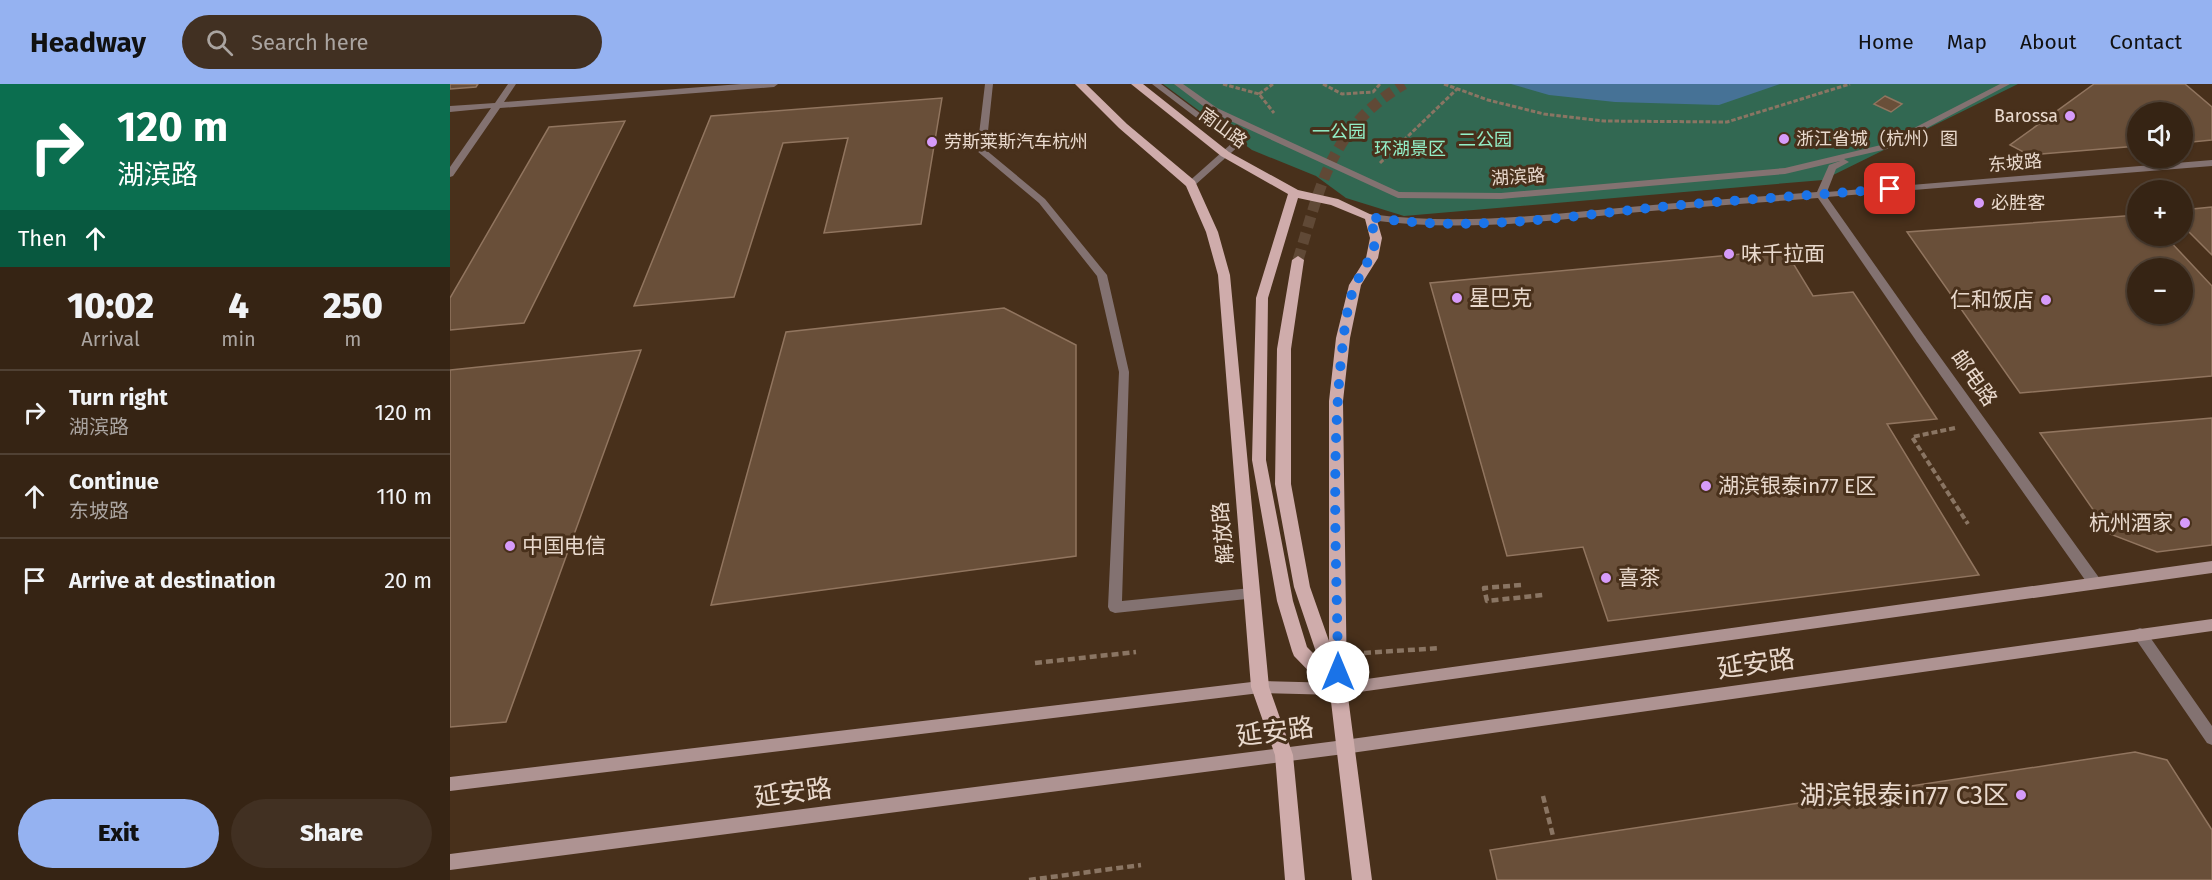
<!DOCTYPE html>
<html lang="en">
<head>
<meta charset="utf-8">
<style>
	body { margin:0; font-family:"Fira Sans","Noto Sans SC",sans-serif; background:#413022; color:#f1f3f6; height:100vh; display:flex; flex-direction:column; font-size:22px; white-space:nowrap }
	* { box-sizing:border-box; margin:0 }
	p { font-size:20px; color:#aaa4a0 }
	.icon { flex:none; width:33px; height:33px; fill:none; stroke:currentColor; stroke-width:2; stroke-linecap:round; stroke-linejoin:round }
	.map { position:relative; flex:1; overflow:hidden }
	.drawer { display:flex; flex-direction:column; background:#362414; width:450px }
	.drawer>* { flex:none }
	.banner { background:#0b6e4f; color:#fff; overflow:hidden }
	.tools { position:absolute; left:1677px; top:18px; display:grid; gap:12px }
	.tools a { display:grid; place-items:center; width:66px; height:66px; border-radius:50%; background:#362414; box-shadow:0 2px 4px #0004,0 0 0 2px #504134; font-size:30px }
	.pin { position:absolute; display:grid; place-items:center; width:51px; height:51px; color:#fff; margin:-26px; border-radius:12px; box-shadow:0 3px 9px #0006 }
	.me { position:absolute; width:66px; margin:-33px; rotate:0deg; stroke-linejoin:round; filter:drop-shadow(0 0 4px #0008) }
	.turn { display:flex; align-items:center; gap:21px; height:126px; padding:0 18px; font-size:27px }
	.turn .icon { width:78px; height:78px; stroke-width:2.5 }
	.turn b { display:block; font-size:42px; line-height:51px }
	.then { display:flex; align-items:center; height:57px; padding:0 18px; background:#0003; gap:12px; font-size:22px }
	.eta { display:flex; justify-content:space-evenly; align-items:center; height:102px; text-align:center }
	.eta b { font-size:36px; font-weight:800; line-height:42px }
	.primary-button { display:flex; gap:12px; margin-top:auto; padding:12px 18px }
	.primary-button a { flex:1; height:69px; border-radius:36px; background:#95b2f1; color:#111; font-size:24px; font-weight:800; line-height:69px; text-align:center }
	.primary-button a+a { background:#413022; color:#f1f3f6 }
	ul { padding:0; list-style:none }
	li { display:flex; align-items:center; gap:18px; height:84px; padding:0 18px; border-top:2px solid #504134 }
	li div { flex:1 }
	li b { display:block; font-size:22px }
	li em { font-style:normal }
	header { display:flex; align-items:center; gap:36px; box-sizing:border-box; height:84px; padding:0 30px; background:#95b2f1; color:#111 }
	header strong { font-size:28px }
	nav { display:flex; gap:33px; margin-inline-start:auto; font-size:21px }
	.search { width:420px; height:54px; background:#413022; display:flex; align-items:center; gap:15px; box-sizing:border-box; padding:0 21px; border-radius:33px; color:#aaa4a0; font-size:22px }
	main { display:flex; flex:1; min-height:0 }
	.map>svg:first-child { display:block }
	.green { fill:#326852 }
	.water { fill:#467296 }
	.building { fill:#694f39; stroke:#91755f; stroke-width:1.5; fill-rule:evenodd }
	.lines { fill:none; stroke-linecap:round; stroke-linejoin:round }
	.primary-tunnel { stroke:#604936; stroke-width:11; stroke-dasharray:11 6; stroke-linecap:butt }
	.path-far2 { stroke:#8a7563; stroke-width:3; stroke-dasharray:4.5 2; stroke-linecap:butt }
	.path-far1 { stroke:#8a7563; stroke-width:4; stroke-dasharray:6 3; stroke-linecap:butt }
	.path { stroke:#8a7563; stroke-width:4.5; stroke-dasharray:7 4; stroke-linecap:butt }
	.service { fill:#837271; fill-rule:evenodd }
	.pedestrian { fill:#837271; fill-rule:evenodd }
	.tertiary { fill:#837271; fill-rule:evenodd }
	.secondary { fill:#ae9392; fill-rule:evenodd }
	.primary { fill:#cfacab; fill-rule:evenodd }
	.route { stroke:#1a73e8; stroke-width:10; stroke-dasharray:0 18 }
	.poi-dot { fill:#d69bfa; stroke:#48301b; stroke-width:2 }
	.labels { text-anchor:middle; dominant-baseline:central; stroke-width:6; stroke-linejoin:round; paint-order:stroke }
	.far-poi-label { font-size:18px; fill:#e9d9cd; stroke:#48301b; text-anchor:start }
	.far-street-label { font-size:18px; fill:#e9d9cd; stroke:#48301b }
	.far-park-label { font-size:18px; fill:#93efc7; stroke:#48301b }
	.poi-label { font-size:21px; fill:#e9d9cd; stroke:#48301b; text-anchor:start }
	.street-label { font-size:21px; fill:#e9d9cd; stroke:#48301b }
	.near-street-label { font-size:26px; fill:#e9d9cd; stroke:#48301b }
	.near-poi-label { font-size:26px; fill:#e9d9cd; stroke:#48301b; text-anchor:end }
</style>
</head>
<body>
<header>
<strong>Headway</strong>
<div class="search"><svg class="icon" aria-label="search" viewBox="0 0 24 24"><circle cx="10" cy="10" r="6"/><path d="M15 15l6 6"/></svg>Search here</div>
<nav><a>Home</a><a>Map</a><a>About</a><a>Contact</a></nav>
</header>
<main>
<section class="drawer">
<div class="banner">
<div class="turn"><svg class="icon" aria-label="right" viewBox="0 0 24 24"><path d="M7 20v-9h11M14 6l5 5-5 5"/></svg><div><b>120 m</b>湖滨路</div></div>
<div class="then">Then<svg class="icon" aria-label="ahead" viewBox="0 0 24 24"><path d="M12 20V5M6 11l6-6 6 6"/></svg></div>
</div>
<div class="eta">
<div><b>10:02</b><p>Arrival</p></div>
<div><b>4</b><p>min</p></div>
<div><b>250</b><p>m</p></div>
</div>
<ul>
<li><svg class="icon" aria-label="right" viewBox="0 0 24 24"><path d="M7 20v-9h11M14 6l5 5-5 5"/></svg><div><b>Turn right</b><p>湖滨路</p></div><em>120 m</em></li>
<li><svg class="icon" aria-label="ahead" viewBox="0 0 24 24"><path d="M12 20V5M6 11l6-6 6 6"/></svg><div><b>Continue</b><p>东坡路</p></div><em>110 m</em></li>
<li><svg class="icon" aria-label="arrive" viewBox="0 0 24 24"><path d="M6 21V4h12l-3 4 3 4H6"/></svg><div><b>Arrive at destination</b></div><em>20 m</em></li>
</ul>
<div class="primary-button"><a>Exit</a><a>Share</a></div>
</section>
<div class="map">
<svg width="1762" height="796" viewBox="0 0 1762 796">
	<rect width="100%" height="100%" fill="#48301b"/>
	<path class="green" d="M 713,0 L 1568,0 L 1373,96 L 954,132 L 896,114 L 866,92 L 802,66 Z"/>
	<path class="water" d="M 1061,0 L 1330,0 L 1269,21 L 1165,18 L 1099,11 Z"/>
	<path class="building" d="M 0,0 L 28,0 L 26,3 L 0,5 Z
		M 1644,0 L 1735,0 L 1762,23 L 1762,56 L 1732,59 L 1732,28 L 1688,28 L 1688,62 L 1579,71 L 1560,61 Z
		M 1435,12 L 1452,20 L 1441,28 L 1424,20 Z
		M 492,14 L 471,140 L 374,149 L 398,54 L 333,59 L 284,213 L 184,222 L 261,32 Z
		M 175,37 L 74,239 L 0,246 L 0,214 L 99,43 Z
		M 1762,123 L 1762,171 L 1732,141 L 1732,126 Z
		M 1688,131 L 1688,152 L 1715,152 L 1762,202 L 1762,292 L 1570,309 L 1457,148 ZM 1688,184 L 1732,184 L 1732,230 L 1688,230 Z
		M 1335,166 L 1363,212 L 1403,208 L 1487,335 L 1437,340 L 1529,491 L 1158,537 L 1133,463 L 1057,472 L 980,199 Z
		M 554,224 L 626,261 L 626,472 L 261,521 L 336,248 Z
		M 191,266 L 56,638 L 0,643 L 0,286 Z
		M 1762,334 L 1762,461 L 1707,468 L 1660,450 L 1590,349 Z
		M 1685,668 L 1717,676 L 1762,746 L 1762,796 L 1047,796 L 1040,766 Z"/>
	<g class="lines">
		<path class="primary-tunnel" d="M 848,176 C 871,100 881,44 954,0"/>
		<path class="path-far2" d="M 773,0 L 809,10 L 824,29
			M 873,0 L 892,10 L 923,8 L 930,0
			M 994,0 L 1038,16 L 1094,30 L 1154,37 L 1277,38 L 1400,0
			M 809,10 L 823,0
			M 930,79 L 1007,5"/>
		<path class="path-far1" d="M 1505,344 L 1462,353 L 1518,440"/>
		<path class="path" d="M 1071,501 L 1034,504 L 1037,517 L 1093,511
			M 914,569 L 990,564
			M 585,579 L 686,568
			M 1093,712 L 1103,752
			M 579,796 L 691,781"/>
		<path class="service" d="M 535,0 L 543,0 L 536,66 L 595,115 L 657,191 L 679,288 L 672,517 L 801,504 L 806,506 L 808,510 L 806,514 L 665,529 L 660,527 L 658,523 L 669,288 L 647,192 L 589,119 L 527,67 Z
			M 702,0 L 711,0 L 791,60 L 744,102 L 738,102 L 736,100 L 781,60 Z"/>
		<path class="pedestrian" d="M 724,0 L 733,0 L 767,24 L 949,108 L 1051,109 L 1335,84 L 1431,61 L 1550,0 L 1560,0 L 1437,65 L 1394,75 L 1399,78 L 1386,85 L 1377,108 L 1762,76 L 1762,82 L 1377,113 L 1475,252 L 1476,255 L 1471,259 L 1467,258 L 1368,114 C 1305,119 1241,123 1178,129 C 1090,138 1008,148 920,136 L 915,133 L 920,130 C 1009,142 1091,131 1180,123 C 1242,117 1305,113 1367,108 L 1379,81 L 1390,77 L 1335,90 L 1051,115 L 948,114 L 761,28 Z"/>
		<path class="tertiary" d="M 58,0 L 66,0 L 54,18 L 291,0 L 328,0 L 324,3 L 50,24 L 3,92 L 0,93 L 0,83 L 41,24 L 0,28 L 0,22 L 45,19 Z
			M 1471,251 L 1475,252 L 1650,495 L 1651,499 L 1650,503 L 1645,505 L 1640,503 L 1467,258 L 1466,255 Z
			M 1690,544 L 1695,546 L 1762,642 L 1762,661 L 1757,659 L 1685,554 L 1683,550 L 1685,546 Z"/>
		<path class="secondary" d="M 1762,477 L 1762,489 L 888,611 L 810,609 L 0,707 L 0,693 L 810,597 L 888,599 Z
			M 1762,535 L 1762,547 L 894,670 L 0,786 L 0,770 L 894,656 Z"/>
		<path class="primary" d="M 625,0 L 636,0 L 677,40 L 745,97 L 768,148 L 780,191 L 819,603 L 843,671 L 855,796 L 835,796 L 825,671 L 801,603 L 768,191 L 756,148 L 736,102 L 669,44 Z
			M 681,0 L 693,0 L 779,68 L 848,106 L 888,115 L 926,133 L 932,154 L 928,174 L 911,201 L 900,254 L 893,317 L 897,605 L 922,796 L 902,796 L 880,609 L 844,572 L 842,567 L 827,517 L 802,376 L 806,214 L 838,110 L 771,72 ZM 848,114 L 881,121 L 915,135 L 920,154 L 916,174 L 899,201 L 886,254 L 879,317 L 879,557 L 860,503 L 841,400 L 841,265 L 854,176 L 848,172 L 842,176 L 827,265 L 825,400 L 844,503 L 868,574 L 857,563 L 843,517 L 816,376 L 818,214 Z"/>
	</g>
	<g class="lines">
		<path class="route" d="M 888,588 C 887,480 880,366 893,258 C 895,241 898,216 906,200 C 920,168 931,171 920,133 C 1016,149 1113,133 1209,123 C 1286,116 1363,111 1440,105"/>
	</g>
	<g class="poi-dot">
		<circle cx="1620" cy="32" r="6"/>
		<circle cx="1334" cy="55" r="6"/>
		<circle cx="482" cy="58" r="6"/>
		<circle cx="1529" cy="119" r="6"/>
		<circle cx="1279" cy="170" r="6"/>
		<circle cx="1007" cy="214" r="6"/>
		<circle cx="1596" cy="216" r="6"/>
		<circle cx="1256" cy="402" r="6"/>
		<circle cx="1735" cy="439" r="6"/>
		<circle cx="60" cy="462" r="6"/>
		<circle cx="1156" cy="494" r="6"/>
		<circle cx="1571" cy="711" r="6"/>
	</g>
	<g class="labels">
		<g class="far-poi-label">
			<text x="1608" y="32" text-anchor="end">Barossa</text>
			<text x="1346" y="55">浙江省城（杭州）图</text>
			<text x="494" y="58">劳斯莱斯汽车杭州</text>
			<text x="1541" y="119">必胜客</text>
		</g>
		<g class="far-street-label">
			<text transform="translate(773 44) rotate(36)">南山路</text>
			<text transform="translate(1565 79) rotate(-5)">东坡路</text>
			<text transform="translate(1068 93) rotate(-4)">湖滨路</text>
		</g>
		<g class="far-park-label">
			<text x="889" y="48">一公园</text>
			<text x="1035" y="56">二公园</text>
			<text x="960" y="65">环湖景区</text>
		</g>
		<g class="poi-label">
			<text x="1291" y="170">味千拉面</text>
			<text x="1019" y="214">星巴克</text>
			<text x="1584" y="216" text-anchor="end">仁和饭店</text>
			<text x="1268" y="402">湖滨银泰in77 E区</text>
			<text x="1723" y="439" text-anchor="end">杭州酒家</text>
			<text x="72" y="462">中国电信</text>
			<text x="1168" y="494">喜茶</text>
		</g>
		<g class="street-label">
			<text transform="translate(1524 294) rotate(55)">邮电路</text>
			<text transform="translate(773 449) rotate(-95)">解放路</text>
		</g>
		<g class="near-street-label">
			<text transform="translate(1306 580) rotate(-8)">延安路</text>
			<text transform="translate(825 648) rotate(-7)">延安路</text>
			<text transform="translate(343 709) rotate(-7)">延安路</text>
		</g>
		<g class="near-poi-label">
			<text x="1559" y="711">湖滨银泰in77 C3区</text>
		</g>
	</g>
</svg>
<div class="tools">
<a><svg class="icon" aria-label="sound" viewBox="0 0 24 24"><path d="M4 9h4l5-4v14l-5-4H4zM17 9q2 3 0 6"/></svg></a>
<a>+</a>
<a>−</a>
</div>
<div class="pin" style="left:1440px;top:105px;background:#d93025"><svg class="icon" aria-label="arrive" viewBox="0 0 24 24"><path d="M6 21V4h12l-3 4 3 4H6"/></svg></div>
<svg class="me" style="left:888px;top:588px" viewBox="-20 -20 40 40"><circle r="19" fill="#fff"/><path d="M0-13L10 11 0 6-10 11z" fill="#1a73e8"/></svg>
</div>
</main>
</body>
</html>
